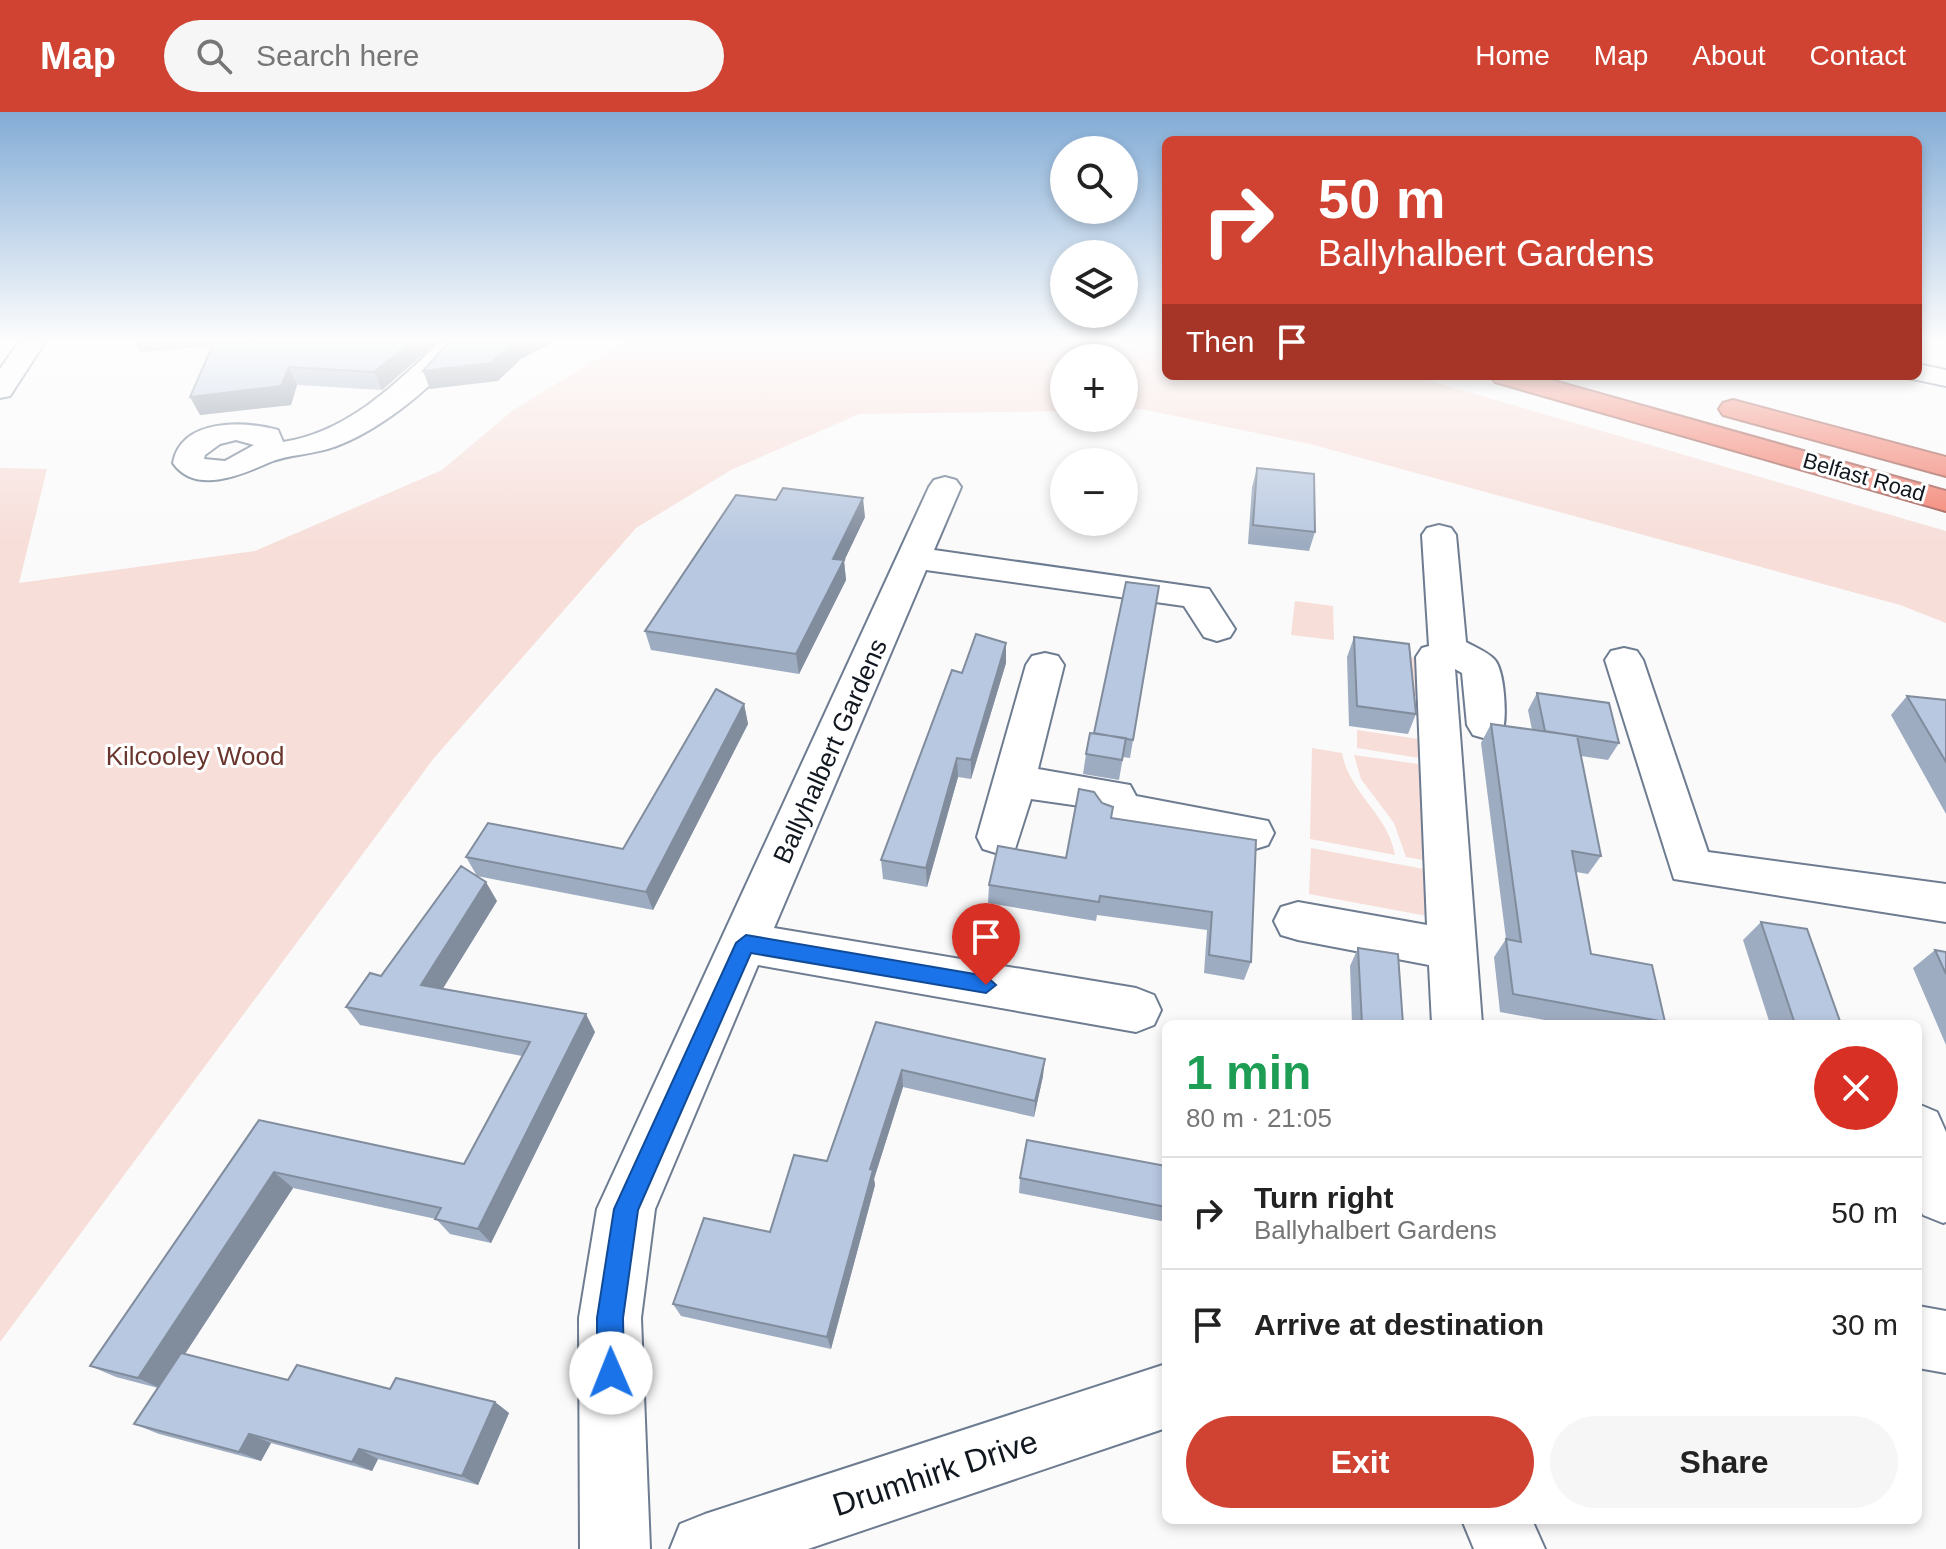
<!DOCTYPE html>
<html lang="en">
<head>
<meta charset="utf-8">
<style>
	body { margin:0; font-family:Arial,sans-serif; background:#f6f6f6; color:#222; height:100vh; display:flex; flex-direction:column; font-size:30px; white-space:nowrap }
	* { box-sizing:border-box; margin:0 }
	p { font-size:26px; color:#767676 }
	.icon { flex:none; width:44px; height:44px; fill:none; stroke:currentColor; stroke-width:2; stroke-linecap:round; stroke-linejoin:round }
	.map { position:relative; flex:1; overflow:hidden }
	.drawer { position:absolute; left:1162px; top:908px; width:760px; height:504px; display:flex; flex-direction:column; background:#fff; border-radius:12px; box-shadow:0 4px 12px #0003 }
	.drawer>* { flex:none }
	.hud { position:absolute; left:1162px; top:24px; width:760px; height:244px; border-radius:12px; box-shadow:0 4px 12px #0003; background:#d04333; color:#fff; overflow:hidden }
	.controls { position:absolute; left:1050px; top:24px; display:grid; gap:16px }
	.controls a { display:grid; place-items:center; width:88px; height:88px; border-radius:50%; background:#fff; box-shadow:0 4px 12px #0003; font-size:40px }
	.pin { position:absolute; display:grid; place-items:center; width:68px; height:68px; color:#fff; margin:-82px -34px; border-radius:50% 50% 50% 0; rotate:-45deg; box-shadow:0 0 8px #0007 }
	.pin .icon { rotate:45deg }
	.me { position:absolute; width:88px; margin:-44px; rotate:359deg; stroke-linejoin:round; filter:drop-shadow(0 0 6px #0008) }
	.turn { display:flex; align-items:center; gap:28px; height:168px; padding:0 24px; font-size:36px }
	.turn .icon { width:104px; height:104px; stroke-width:2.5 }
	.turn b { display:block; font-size:56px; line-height:68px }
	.then { display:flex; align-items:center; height:76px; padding:0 24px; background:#0003; gap:16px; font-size:30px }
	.round { display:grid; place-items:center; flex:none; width:84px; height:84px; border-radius:42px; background:#f6f6f6 }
	.head { display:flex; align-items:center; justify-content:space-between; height:136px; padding:0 24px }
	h1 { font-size:48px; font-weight:800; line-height:60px; color:#1e9e55 }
	.action { display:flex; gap:16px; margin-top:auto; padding:16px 24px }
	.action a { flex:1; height:92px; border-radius:48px; background:#d04333; color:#fff; font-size:32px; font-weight:800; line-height:92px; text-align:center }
	.action a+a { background:#f6f6f6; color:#222 }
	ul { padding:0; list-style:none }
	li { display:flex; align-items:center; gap:24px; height:112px; padding:0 24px; border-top:2px solid #e0e0e0 }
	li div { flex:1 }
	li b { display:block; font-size:30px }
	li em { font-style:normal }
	header { display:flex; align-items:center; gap:48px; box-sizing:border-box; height:112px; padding:0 40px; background:#d04333; color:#fff }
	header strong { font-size:38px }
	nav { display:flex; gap:44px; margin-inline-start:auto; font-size:28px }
	.search { width:560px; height:72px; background:#f6f6f6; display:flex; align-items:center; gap:20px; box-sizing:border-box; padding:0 28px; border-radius:44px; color:#767676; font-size:30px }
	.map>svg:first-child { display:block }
	.green { fill:#f7ded9 }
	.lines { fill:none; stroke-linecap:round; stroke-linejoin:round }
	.street-casing { stroke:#6d7c91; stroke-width:4 }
	.secondary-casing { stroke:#6d7c91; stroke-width:4 }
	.highway-casing { stroke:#a35b53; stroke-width:4 }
	.street { fill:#fff; fill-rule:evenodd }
	.secondary { fill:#fff; fill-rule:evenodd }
	.highway { fill:#f2806f; fill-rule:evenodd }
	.wall { fill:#9eacc1 }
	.shaded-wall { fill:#818c9d }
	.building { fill:#b8c8e0; stroke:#818c9d; stroke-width:2 }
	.route { fill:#1a73e8; stroke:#114b97; stroke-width:2 }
	.labels { text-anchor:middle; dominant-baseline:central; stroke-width:6; stroke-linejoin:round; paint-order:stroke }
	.far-street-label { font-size:22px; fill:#11171f; stroke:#fff }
	.street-label { font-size:26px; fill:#11171f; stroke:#fff }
	.park-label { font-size:26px; fill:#69352d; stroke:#fff }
	.near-street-label { font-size:32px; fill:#11171f; stroke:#fff }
</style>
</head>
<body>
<header>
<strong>Map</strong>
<div class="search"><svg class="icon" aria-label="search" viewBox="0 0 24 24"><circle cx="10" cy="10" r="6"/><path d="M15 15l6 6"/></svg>Search here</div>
<nav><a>Home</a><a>Map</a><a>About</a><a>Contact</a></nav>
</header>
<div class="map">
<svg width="1946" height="1437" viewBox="0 0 1946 1437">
	<rect width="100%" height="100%" fill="#fafafa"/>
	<path class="green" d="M 624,230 L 1166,230 L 1166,264 L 1413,264 L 1946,419 L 1946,511 L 1900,493 L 1310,332 L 1141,297 L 1124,298 L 1124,246 L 1064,246 L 1064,299 L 859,302 L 731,358 L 636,416 L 434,646 L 0,1230 L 0,356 L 47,357 L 19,471 L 255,439 L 442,358 L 512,299 Z
		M 1295,489 L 1333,494 L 1334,528 L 1291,523 Z
		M 1405,544 L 1427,548 L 1432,648 L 1357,636 L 1357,618 L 1419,627 L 1418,584 L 1406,582 Z
		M 1312,636 L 1342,641 C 1349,681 1388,702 1395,743 L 1310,727 Z
		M 1354,643 L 1433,654 L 1439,751 L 1406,745 L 1394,711 L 1361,667 Z
		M 1311,736 L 1440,760 L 1443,807 L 1309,782 Z"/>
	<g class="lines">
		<defs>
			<path id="street" d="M 440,230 L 468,230 C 441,270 380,319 334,335 C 313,343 288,342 268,351 C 241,363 195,383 173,351 C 181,306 244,309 278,318 L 283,330 C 348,320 394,273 440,230 ZM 236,328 L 254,333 L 225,349 L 204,347 L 205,343 L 220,332 Z
				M 1918,252 L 1946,258 L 1946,274 L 1908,266 L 1918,264 Z
				M 945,365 L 956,368 L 961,375 L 934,438 L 1209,477 L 1235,517 L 1230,525 L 1217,529 L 1204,525 L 1184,494 L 926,458 L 774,816 L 1136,876 L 1154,883 L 1161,898 L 1154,913 L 1136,920 L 758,853 L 655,1097 L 641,1206 L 650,1437 L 580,1437 L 579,1206 L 597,1097 L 929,375 L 934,368 Z
				M 1439,413 L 1451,416 L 1456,423 L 1466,530 C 1475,535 1487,540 1494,547 C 1505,558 1508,611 1501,623 L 1487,627 L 1473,623 L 1467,613 L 1462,561 L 1455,557 L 1482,912 L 1432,912 L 1429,853 L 1298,828 L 1281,823 L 1274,809 L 1281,795 L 1298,790 L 1427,813 L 1416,545 L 1422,536 L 1429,534 L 1422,423 L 1427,416 Z
				M 1624,536 L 1637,539 L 1643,548 L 1708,740 L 1946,772 L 1946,810 L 1674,767 L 1605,548 L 1611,539 Z
				M 1045,541 L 1058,544 L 1064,553 L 1038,657 L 1130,673 L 1136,684 L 1268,709 L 1274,721 L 1268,733 L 1252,738 L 1115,712 L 1100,707 L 1094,696 L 1031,687 L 1015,737 L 999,742 L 983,737 L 977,725 L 1026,553 L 1032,544 Z
				M 1918,992 L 1937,1000 L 1946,1020 L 1946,1110 L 1943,1111 L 1923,1103 L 1918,1091 Z
				M 1918,1194 L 1946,1199 L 1946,1261 L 1918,1256 Z
				M 1166,1252 L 1166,1316 L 808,1437 L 670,1437 L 680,1412 L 705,1402 Z
				M 1462,1408 L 1532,1408 L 1545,1437 L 1474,1437 Z"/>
			<path id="secondary" d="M 19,230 L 45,230 L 10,284 L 0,286 L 0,257 Z"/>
			<path id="highway" d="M 1491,264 L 1536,264 L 1946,379 L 1946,399 L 1495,270 Z
				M 1733,288 L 1946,345 L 1946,364 L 1723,303 L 1719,297 L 1723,291 Z"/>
		</defs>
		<use href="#street" class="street-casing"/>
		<use href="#secondary" class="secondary-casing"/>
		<use href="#highway" class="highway-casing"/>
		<use href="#street" class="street"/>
		<use href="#secondary" class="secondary"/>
		<use href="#highway" class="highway"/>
	</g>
	<path class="wall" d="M 134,230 L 437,230 L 382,278 L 297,273 L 291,293 L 200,303 L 212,234 L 140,240 Z
		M 1257,356 L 1315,420 L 1309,439 L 1248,432 L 1252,375 Z
		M 865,405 L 844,449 L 846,468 L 799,562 L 651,538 L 645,519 Z
		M 1159,474 L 1130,646 L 1123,645 L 1119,668 L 1083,662 L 1086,642 Z
		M 1354,525 L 1416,602 L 1408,622 L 1349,614 L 1347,545 Z
		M 1006,551 L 971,667 L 958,665 L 927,775 L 883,767 L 881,748 L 962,561 Z
		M 1537,581 L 1619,631 L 1608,648 L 1581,644 L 1601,744 L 1588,762 L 1576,760 L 1591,842 L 1665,910 L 1663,912 L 1567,912 L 1500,900 L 1494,845 L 1506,827 L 1481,631 L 1491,612 L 1532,618 L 1528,598 Z
		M 1907,584 L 1946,588 L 1946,702 L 1891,603 Z
		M 744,592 L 748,612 L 653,798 L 477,764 L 466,745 L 623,737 Z
		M 1112,706 L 1256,728 L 1251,850 L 1244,868 L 1204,861 L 1207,818 L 1097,803 L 1096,809 L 988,791 L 989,773 L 1066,746 Z
		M 497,789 L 443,876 L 595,920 L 491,1131 L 450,1122 L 436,1107 L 293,1076 L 185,1242 L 288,1268 L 390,1277 L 495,1290 L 509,1301 L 478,1373 L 378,1347 L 372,1359 L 271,1331 L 261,1349 L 159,1322 L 134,1312 L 158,1276 L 116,1265 L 90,1254 L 259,1008 L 464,1052 L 522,944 L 360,913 L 346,895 Z
		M 1761,810 L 1841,912 L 1770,912 L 1743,828 Z
		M 1358,836 L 1403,912 L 1352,912 L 1350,854 Z
		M 1935,838 L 1946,840 L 1946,933 L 1913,856 Z
		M 876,910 L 1043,964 L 1034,1005 L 903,975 L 874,1067 L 875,1073 L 831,1237 L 681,1204 L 673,1192 L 770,1120 L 827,1049 Z
		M 1166,1054 L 1166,1110 L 1019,1081 L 1020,1066 Z"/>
	<path class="shaded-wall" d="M 410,230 L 437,230 L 382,278 L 374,260 Z
		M 514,230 L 554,230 L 521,247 L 498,269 L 430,277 L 423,259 Z
		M 289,255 L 297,273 L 291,293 L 200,303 L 190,285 Z
		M 863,386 L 865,405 L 844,449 L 846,468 L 799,562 L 796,542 L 833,447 Z
		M 1006,531 L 1006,551 L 971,667 L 971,648 Z
		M 744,592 L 748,612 L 653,798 L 646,780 Z
		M 957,646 L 958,665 L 927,775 L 926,756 Z
		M 486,770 L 497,789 L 434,891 L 421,873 Z
		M 586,902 L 595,920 L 491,1131 L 478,1117 Z
		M 1045,947 L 1043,964 L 1034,1005 L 1035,989 Z
		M 902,958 L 903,975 L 874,1067 L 875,1073 L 831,1237 L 827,1225 L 870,1057 Z
		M 274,1060 L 293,1076 L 162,1277 L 138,1266 Z
		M 495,1290 L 509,1301 L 478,1373 L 462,1364 Z
		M 249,1322 L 271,1331 L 261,1349 L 239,1340 Z
		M 359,1337 L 378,1347 L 372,1359 L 352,1350 Z"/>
	<path class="building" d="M 214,230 L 410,230 L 374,260 L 289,255 L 281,274 L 190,285 Z
		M 449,230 L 514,230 L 491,251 L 423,259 Z
		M 1257,356 L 1314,362 L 1315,420 L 1253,413 Z
		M 783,376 L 863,386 L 833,447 L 844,448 L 796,542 L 645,519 L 736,383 L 776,388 Z
		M 1126,470 L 1159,474 L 1133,628 L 1094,621 Z
		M 976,522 L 1006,531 L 971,648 L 957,646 L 926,756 L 881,748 L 952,558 L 962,561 Z
		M 1354,525 L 1409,532 L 1416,602 L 1357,594 Z
		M 716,577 L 744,592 L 646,780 L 466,745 L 488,711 L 623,737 Z
		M 1537,581 L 1609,591 L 1619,631 L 1545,619 Z
		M 1907,584 L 1946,588 L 1946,650 Z
		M 1491,612 L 1577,624 L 1601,744 L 1572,739 L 1591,842 L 1652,853 L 1665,910 L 1513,882 L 1506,827 L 1521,830 Z
		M 1090,621 L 1126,626 L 1122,648 L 1086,642 Z
		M 1079,677 L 1094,680 L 1102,691 L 1113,695 L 1111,706 L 1256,728 L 1251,850 L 1209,843 L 1212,800 L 1100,784 L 1099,790 L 989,773 L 998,734 L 1066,746 Z
		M 461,754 L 486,770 L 421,873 L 586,902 L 478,1117 L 435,1107 L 441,1096 L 274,1060 L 138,1266 L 90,1254 L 259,1008 L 464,1052 L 530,930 L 346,895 L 370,861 L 381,864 Z
		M 1761,810 L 1807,817 L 1841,912 L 1795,912 Z
		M 1358,836 L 1398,842 L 1403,912 L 1362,912 Z
		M 1935,838 L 1946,840 L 1946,862 Z
		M 876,910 L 1045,947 L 1035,989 L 902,958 L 870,1057 L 873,1058 L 827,1225 L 673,1192 L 704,1106 L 770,1120 L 794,1043 L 827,1049 Z
		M 1027,1028 L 1166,1054 L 1166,1095 L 1020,1066 Z
		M 181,1241 L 288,1268 L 297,1253 L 390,1277 L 396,1266 L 495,1290 L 462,1364 L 359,1337 L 352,1350 L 249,1322 L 239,1340 L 134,1312 Z"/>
	<linearGradient id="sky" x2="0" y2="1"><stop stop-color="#83acd6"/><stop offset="0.53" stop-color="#fdfdfd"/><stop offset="1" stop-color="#fdfdfd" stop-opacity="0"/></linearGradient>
	<rect width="1946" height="431" fill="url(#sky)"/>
	<path class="route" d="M 746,823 L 986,864 L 996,873 L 986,881 L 751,841 L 638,1098 L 623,1206 L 624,1261 L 620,1271 L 611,1275 L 601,1271 L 597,1261 L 597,1206 L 614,1097 L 736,831 Z"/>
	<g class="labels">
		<g class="far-street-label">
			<text transform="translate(1864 365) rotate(16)">Belfast Road</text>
		</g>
		<g class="street-label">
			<text transform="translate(830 639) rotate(-66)">Ballyhalbert Gardens</text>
		</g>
		<g class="park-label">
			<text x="195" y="644">Kilcooley Wood</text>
		</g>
		<g class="near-street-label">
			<text transform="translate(935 1361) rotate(-18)">Drumhirk Drive</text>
		</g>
	</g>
</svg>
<div class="controls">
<a><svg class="icon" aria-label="search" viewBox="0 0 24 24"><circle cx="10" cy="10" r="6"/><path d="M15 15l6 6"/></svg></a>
<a><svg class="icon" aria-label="layers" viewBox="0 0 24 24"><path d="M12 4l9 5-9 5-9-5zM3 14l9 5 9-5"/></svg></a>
<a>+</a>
<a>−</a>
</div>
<div class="pin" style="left:986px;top:873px;background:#d93025"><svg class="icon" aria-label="arrive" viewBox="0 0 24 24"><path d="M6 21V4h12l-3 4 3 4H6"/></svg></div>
<svg class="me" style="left:611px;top:1261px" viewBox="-20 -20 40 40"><circle r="19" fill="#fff"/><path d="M0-13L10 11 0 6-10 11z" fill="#1a73e8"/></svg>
<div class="hud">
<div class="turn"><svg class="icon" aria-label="right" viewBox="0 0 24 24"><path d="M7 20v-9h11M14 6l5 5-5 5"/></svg><div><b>50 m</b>Ballyhalbert Gardens</div></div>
<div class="then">Then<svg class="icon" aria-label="arrive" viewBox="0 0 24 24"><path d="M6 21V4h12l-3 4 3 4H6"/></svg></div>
</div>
<section class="drawer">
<div class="head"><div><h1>1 min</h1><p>80 m · 21:05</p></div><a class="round" style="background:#d93025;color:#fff"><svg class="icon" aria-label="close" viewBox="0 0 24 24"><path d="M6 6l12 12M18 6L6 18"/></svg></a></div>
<ul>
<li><svg class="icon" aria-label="right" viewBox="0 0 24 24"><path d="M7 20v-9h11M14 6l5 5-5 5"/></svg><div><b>Turn right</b><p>Ballyhalbert Gardens</p></div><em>50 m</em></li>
<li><svg class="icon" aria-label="arrive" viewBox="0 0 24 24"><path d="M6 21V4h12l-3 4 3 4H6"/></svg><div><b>Arrive at destination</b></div><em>30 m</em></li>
</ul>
<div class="action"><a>Exit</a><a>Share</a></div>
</section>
</div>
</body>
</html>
